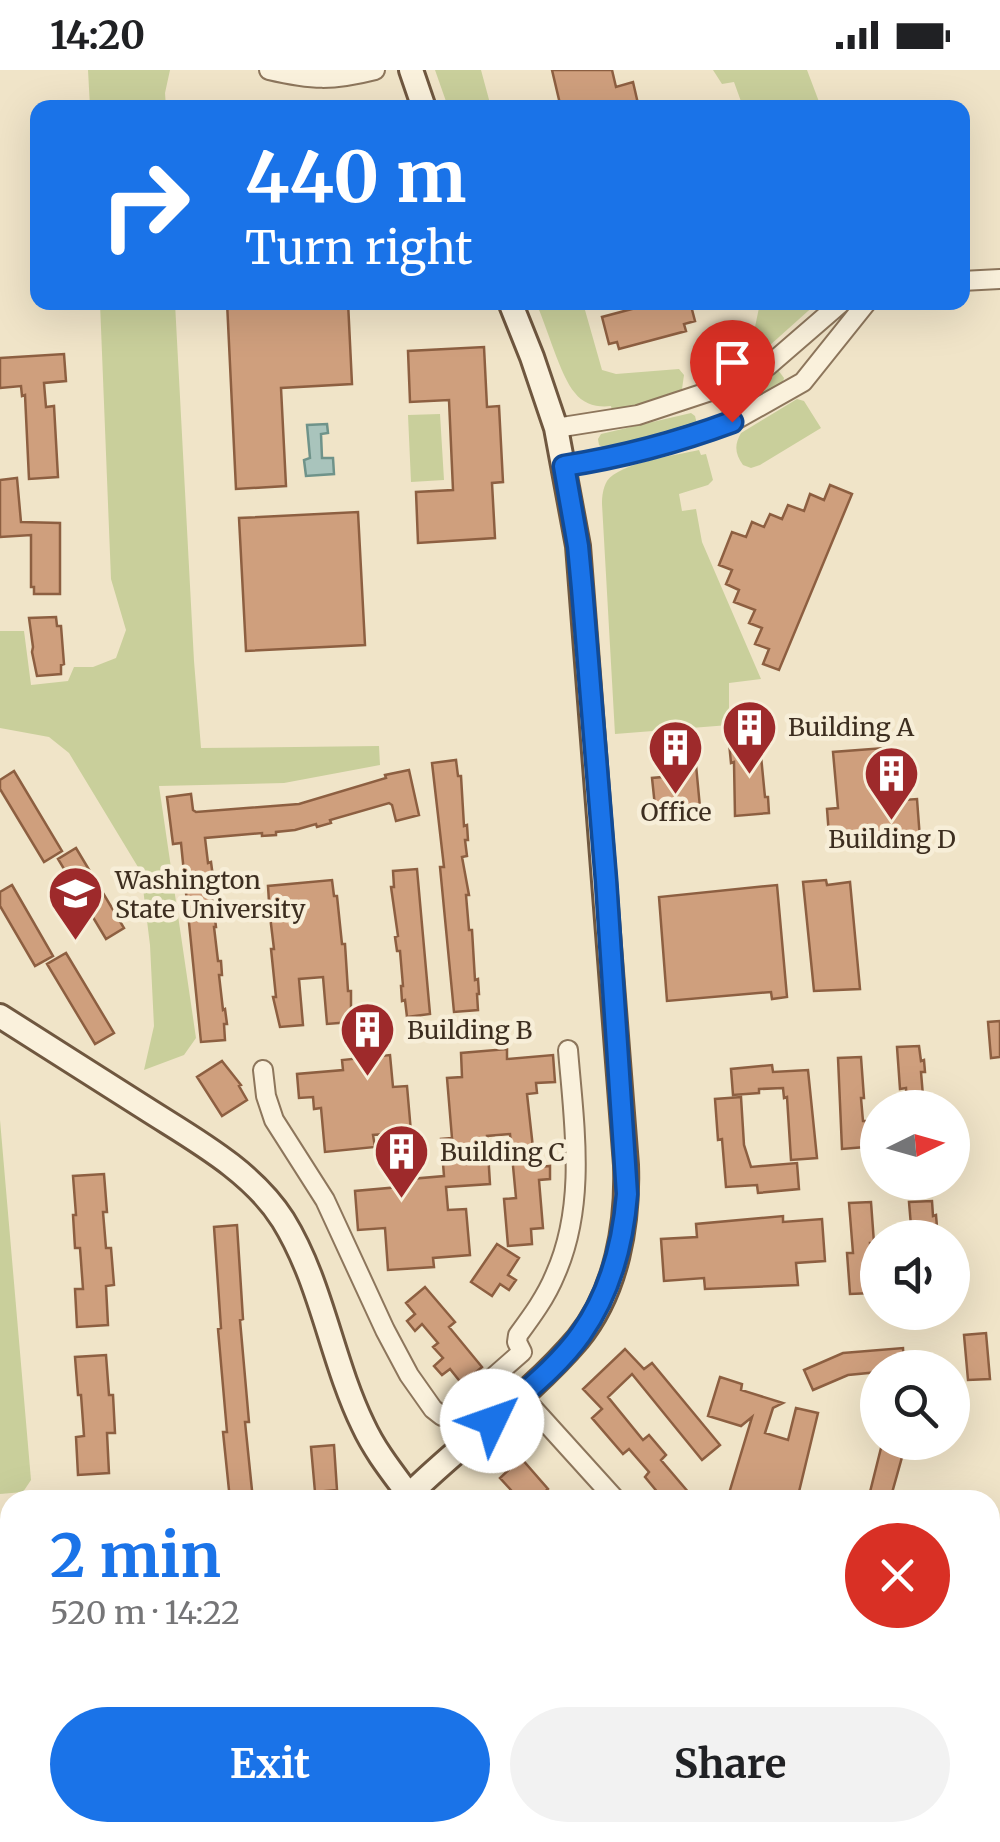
<!DOCTYPE html>
<html lang="en">
<head>
<meta charset="utf-8">
<style>
	body { margin:0; font-family:Merriweather,serif; background:#f2f2f2; color:#202124; height:100vh; display:flex; flex-direction:column; font-size:38px; white-space:nowrap }
	* { box-sizing:border-box; margin:0 }
	p { font-size:32px; color:#757577 }
	.icon { flex:none; width:55px; height:55px; fill:none; stroke:currentColor; stroke-width:2; stroke-linecap:round; stroke-linejoin:round }
	.map { position:relative; flex:1; overflow:hidden }
	.side { position:absolute; left:0px; top:1420px; width:1000px; height:352px; display:flex; flex-direction:column; background:#fff; border-radius:30px 30px 0 0; box-shadow:0 10px 40px #0002 }
	.side>* { flex:none }
	.guide { position:absolute; left:30px; top:30px; width:940px; height:210px; border-radius:20px; box-shadow:0 10px 40px #0002; background:#1a73e8; color:#fff; overflow:hidden }
	.needle { width:65px; rotate:85deg }
	.tools { position:absolute; left:860px; top:1020px; display:grid; gap:20px }
	.tools a { display:grid; place-items:center; width:110px; height:110px; border-radius:50%; background:#fff; box-shadow:0 10px 40px #0002; font-size:50px }
	.pin { position:absolute; display:grid; place-items:center; width:85px; height:85px; color:#fff; margin:-102px -42px; border-radius:50% 50% 50% 0; rotate:-45deg; box-shadow:0 0 10px #0007 }
	.pin .icon { rotate:45deg }
	.me { position:absolute; width:110px; margin:-55px; rotate:48deg; stroke-linejoin:round; filter:drop-shadow(0 0 8px #0008) }
	.turn { display:flex; align-items:center; gap:35px; height:210px; padding:0 50px; font-size:45px }
	.turn .icon { width:130px; height:130px; stroke-width:2.5 }
	.turn b { display:block; font-size:70px; line-height:85px }
	.round { display:grid; place-items:center; flex:none; width:105px; height:105px; border-radius:52px; background:#f2f2f2 }
	.head { display:flex; align-items:center; justify-content:space-between; height:170px; padding:0 50px }
	h1 { font-size:60px; font-weight:700; line-height:75px; color:#1a73e8 }
	.primary-button { display:flex; gap:20px; margin-top:auto; padding:20px 50px }
	.primary-button a { flex:1; height:115px; border-radius:60px; background:#1a73e8; color:#fff; font-size:40px; font-weight:700; line-height:115px; text-align:center }
	.primary-button a+a { background:#f2f2f2; color:#202124 }
	.status { display:flex; justify-content:space-between; align-items:center; height:70px; padding:0 50px; background:#fff; direction:ltr }
	.status svg { height:28px; fill:currentColor }
	.map>svg:first-child { display:block }
	.green { fill:#c9cf9b }
	.water { fill:#a9c4bc; stroke:#6f938a; stroke-width:2.5 }
	.building { fill:#cf9f7d; stroke:#8d5f41; stroke-width:2.5 }
	.lines { fill:none; stroke-linecap:round; stroke-linejoin:round }
	.street-casing { stroke:#8d765c; stroke-width:22 }
	.secondary-casing { stroke:#6f573f; stroke-width:28 }
	.street { stroke:#faf1dc; stroke-width:18 }
	.secondary { stroke:#faf1dc; stroke-width:22 }
	.route-casing { stroke:#114b97; stroke-width:25 }
	.route { stroke:#1a73e8; stroke-width:18 }
	.labels { text-anchor:middle; dominant-baseline:central; stroke-width:9; stroke-linejoin:round; paint-order:stroke }
	.poi-label { font-size:25px; fill:#3d2e20; stroke:#f7eed8; text-anchor:start }
</style>
</head>
<body>
<div class="status"><b>14:20</b><svg viewBox="0 0 49 12"><path d="M0 12V9h3v3zM5 12V6h3v6zM10 12V3h3v9zM15 12V0h3v12zM26 1h20v11H26zM47 4h2v5h-2z"/></svg></div>
<div class="map">
<svg width="1000" height="1772" viewBox="0 0 1000 1772">
	<rect width="100%" height="100%" fill="#f0e4c8"/>
	<path class="green" d="M 88,0 L 170,0 L 165,23 L 166,37 L 90,37 Z
		M 435,0 L 481,0 L 491,37 L 448,37 Z
		M 713,0 L 807,0 L 821,37 L 743,37 L 734,12 L 722,14 Z
		M 100,233 L 175,233 L 194,591 L 201,678 L 379,676 L 380,695 L 284,713 L 159,716 L 196,968 L 184,985 L 144,1000 L 154,956 L 150,875 L 141,802 L 69,683 L 49,667 L 0,658 L 0,561 L 24,561 L 31,615 L 68,611 L 74,597 L 93,597 L 116,588 L 126,560 L 111,509 Z
		M 536,233 L 583,233 L 602,300 L 616,304 L 679,299 L 684,305 L 682,319 L 668,329 L 612,341 L 611,336 C 598,338 583,334 575,323 C 560,306 547,256 536,233 Z
		M 760,233 L 817,233 L 760,284 L 722,305 C 712,307 703,304 702,293 L 725,255 L 731,263 L 755,257 Z
		M 775,300 L 778,300 L 784,308 L 783,312 L 730,344 L 722,344 L 719,337 L 722,331 Z
		M 797,329 L 804,331 L 821,358 L 760,395 L 751,398 L 743,395 C 735,384 734,375 741,363 Z
		M 691,343 L 695,346 L 697,354 L 693,358 L 604,378 L 599,375 L 598,369 L 601,364 Z
		M 440,344 L 444,410 L 411,412 L 408,345 Z
		M 699,380 L 701,385 L 706,384 L 713,410 L 708,415 L 679,424 L 682,441 L 696,439 L 702,472 L 761,609 L 729,613 L 729,655 L 615,664 L 602,434 C 602,426 603,418 607,411 C 619,393 677,385 699,380 Z
		M 0,1050 L 31,1410 L 23,1422 L 0,1424 Z
		M 0,1451 L 10,1453 L 10,1762 L 38,1763 L 41,1772 L 0,1772 Z
		M 356,1762 L 359,1766 L 351,1772 L 331,1770 L 331,1772 L 257,1772 L 256,1763 Z"/>
	<path class="water" d="M 327,354 L 328,363 L 321,364 L 322,388 L 333,388 L 334,404 L 306,406 L 304,390 L 310,388 L 307,355 Z"/>
	<path class="building" d="M 552,0 L 612,0 L 616,17 L 633,12 L 639,38 L 561,38 Z
		M 227,232 L 348,232 L 352,314 L 281,318 L 286,416 L 236,419 Z
		M 658,232 L 690,232 L 695,251 L 684,254 L 686,261 L 619,279 L 617,272 L 609,274 L 602,247 Z
		M 484,277 L 487,337 L 499,336 L 503,412 L 492,413 L 495,468 L 418,473 L 416,422 L 453,420 L 449,330 L 410,332 L 408,281 Z
		M 64,284 L 66,311 L 44,313 L 46,337 L 54,336 L 58,407 L 29,409 L 25,325 L 22,326 L 21,316 L 0,318 L 0,288 Z
		M 17,408 L 21,452 L 60,453 L 60,524 L 34,524 L 34,517 L 31,517 L 31,465 L 0,467 L 0,410 Z
		M 830,415 L 852,424 L 779,600 L 763,594 L 769,579 L 755,574 L 762,558 L 749,553 L 755,540 L 734,532 L 739,520 L 726,514 L 732,500 L 719,495 L 732,462 L 746,467 L 752,452 L 764,457 L 770,444 L 782,449 L 788,435 L 804,441 L 810,424 L 824,430 Z
		M 358,442 L 365,575 L 246,581 L 239,448 Z
		M 56,547 L 57,556 L 61,556 L 64,594 L 61,595 L 61,604 L 37,606 L 32,582 L 33,577 L 29,548 Z
		M 762,659 L 764,675 L 760,676 L 765,727 L 768,727 L 769,743 L 735,746 L 734,692 L 731,693 L 728,662 Z
		M 884,678 L 889,731 L 917,729 L 920,769 L 830,779 L 827,739 L 838,738 L 833,682 Z
		M 456,690 L 458,706 L 461,706 L 464,756 L 467,755 L 468,770 L 465,770 L 467,786 L 462,787 L 469,825 L 466,825 L 469,860 L 472,860 L 475,910 L 478,909 L 479,924 L 477,924 L 478,940 L 454,942 L 440,797 L 444,797 L 432,693 Z
		M 696,695 L 701,748 L 661,751 L 660,746 L 656,746 L 652,708 L 685,705 L 685,696 Z
		M 409,700 L 419,745 L 396,751 L 392,735 L 389,733 L 330,750 L 331,753 L 317,757 L 316,754 L 295,760 L 276,762 L 276,765 L 262,766 L 262,763 L 205,768 L 208,793 L 211,792 L 213,807 L 210,807 L 216,857 L 214,857 L 218,891 L 221,891 L 222,905 L 219,905 L 223,940 L 225,939 L 227,954 L 224,954 L 225,970 L 201,972 L 181,773 L 173,774 L 167,727 L 191,724 L 193,740 L 196,742 L 299,734 L 386,708 L 385,705 Z
		M 14,701 L 62,781 L 44,792 L 0,719 L 0,710 Z
		M 76,778 L 124,858 L 106,869 L 58,789 Z
		M 417,799 L 430,944 L 407,947 L 405,930 L 402,931 L 401,916 L 403,916 L 400,881 L 397,881 L 395,867 L 398,866 L 391,817 L 394,817 L 393,801 Z
		M 332,810 L 334,826 L 337,826 L 342,874 L 345,874 L 348,921 L 351,921 L 351,952 L 327,954 L 323,907 L 299,909 L 303,955 L 280,957 L 273,927 L 276,927 L 271,879 L 274,879 L 270,846 L 268,847 L 266,832 L 269,832 L 268,816 Z
		M 826,810 L 827,815 L 850,812 L 860,919 L 814,921 L 803,812 Z
		M 12,815 L 53,886 L 35,896 L 0,836 L 0,822 Z
		M 777,815 L 787,927 L 772,929 L 771,922 L 667,931 L 659,827 Z
		M 66,883 L 114,963 L 95,974 L 47,894 Z
		M 1000,951 L 1000,987 L 991,988 L 988,952 Z
		M 919,976 L 921,991 L 924,990 L 925,1002 L 921,1002 L 924,1038 L 907,1038 L 906,1018 L 900,1019 L 897,977 Z
		M 507,979 L 507,989 L 553,985 L 555,1012 L 536,1013 L 537,1023 L 527,1024 L 533,1078 L 538,1077 L 540,1097 L 550,1096 L 550,1109 L 539,1110 L 543,1158 L 531,1159 L 532,1174 L 508,1176 L 504,1129 L 516,1128 L 510,1064 L 487,1066 L 490,1114 L 446,1117 L 448,1140 L 466,1139 L 470,1185 L 433,1188 L 434,1197 L 388,1200 L 385,1158 L 358,1160 L 355,1121 L 399,1117 L 399,1110 L 444,1106 L 441,1069 L 452,1068 L 447,1008 L 462,1007 L 461,983 Z
		M 390,985 L 393,1017 L 407,1016 L 411,1062 L 373,1065 L 375,1077 L 325,1082 L 321,1038 L 314,1039 L 313,1027 L 299,1028 L 297,1004 L 343,1000 L 342,990 Z
		M 861,987 L 864,1028 L 861,1028 L 863,1051 L 866,1051 L 867,1062 L 864,1063 L 865,1077 L 842,1079 L 838,988 Z
		M 222,991 L 241,1015 L 239,1016 L 247,1030 L 222,1046 L 197,1007 Z
		M 772,995 L 773,1002 L 808,1000 L 817,1088 L 791,1090 L 787,1027 L 784,1028 L 783,1018 L 759,1019 L 759,1023 L 733,1025 L 731,999 Z
		M 741,1027 L 744,1075 L 751,1097 L 797,1093 L 799,1119 L 758,1123 L 757,1115 L 726,1117 L 722,1069 L 718,1070 L 715,1029 Z
		M 104,1104 L 107,1142 L 103,1142 L 106,1178 L 111,1178 L 114,1215 L 106,1216 L 108,1255 L 77,1257 L 75,1219 L 83,1219 L 80,1178 L 75,1178 L 73,1145 L 76,1145 L 73,1106 Z
		M 932,1131 L 933,1146 L 936,1145 L 937,1157 L 934,1157 L 935,1168 L 912,1168 L 909,1132 Z
		M 871,1132 L 874,1173 L 870,1173 L 871,1196 L 875,1196 L 875,1208 L 872,1208 L 873,1223 L 850,1224 L 847,1183 L 853,1183 L 849,1133 Z
		M 783,1146 L 783,1152 L 822,1149 L 825,1191 L 796,1193 L 798,1215 L 705,1219 L 704,1208 L 664,1211 L 661,1169 L 697,1167 L 696,1154 Z
		M 237,1155 L 243,1249 L 240,1250 L 249,1352 L 245,1352 L 253,1430 L 230,1430 L 223,1362 L 227,1362 L 218,1259 L 221,1258 L 214,1157 Z
		M 497,1174 L 519,1188 L 508,1205 L 516,1210 L 509,1220 L 500,1214 L 492,1226 L 471,1212 Z
		M 425,1217 L 455,1252 L 449,1257 L 482,1297 L 462,1314 L 450,1299 L 442,1305 L 434,1296 L 443,1288 L 433,1277 L 438,1273 L 422,1254 L 415,1261 L 407,1251 L 415,1244 L 406,1233 Z
		M 986,1263 L 990,1309 L 968,1310 L 964,1265 Z
		M 903,1278 L 904,1298 L 878,1298 L 878,1302 L 848,1305 L 813,1320 L 804,1300 L 843,1283 Z
		M 625,1279 L 644,1299 L 652,1293 L 720,1375 L 702,1390 L 632,1304 L 608,1327 L 643,1370 L 649,1365 L 666,1385 L 661,1390 L 695,1430 L 664,1430 L 645,1407 L 649,1402 L 629,1379 L 623,1384 L 592,1348 L 602,1339 L 583,1319 Z
		M 106,1285 L 109,1325 L 113,1325 L 115,1363 L 107,1363 L 109,1403 L 78,1405 L 76,1367 L 84,1366 L 81,1325 L 78,1325 L 75,1287 Z
		M 720,1307 L 742,1314 L 741,1320 L 783,1333 L 773,1338 L 765,1363 L 788,1370 L 796,1338 L 818,1343 L 797,1430 L 727,1430 L 752,1347 L 741,1356 L 708,1346 Z
		M 882,1374 L 904,1380 L 890,1430 L 868,1430 Z
		M 334,1375 L 337,1420 L 315,1422 L 311,1377 Z
		M 521,1388 L 548,1419 L 536,1430 L 520,1430 L 500,1408 Z"/>
	<g class="lines">
		<defs>
			<path id="street" d="M 269,0 C 312,10 332,11 375,0
				M 962,211 L 1000,209
				M 556,358 L 638,345 L 735,313 L 768,296 L 842,232
				M 565,396 L 596,391 L 659,375 L 732,352 L 803,312 L 867,232
				M 263,1000 L 266,1026 L 274,1050 L 325,1130 L 385,1260 L 409,1305 L 433,1339 L 442,1346 L 455,1341 L 522,1282 L 517,1272 L 518,1265 C 532,1246 546,1227 555,1205 C 587,1134 574,1054 568,980
				M 521,1325 L 616,1430
				M 651,1762 L 654,1772"/>
			<path id="secondary" d="M 411,0 L 424,38
				M 0,946 C 49,977 99,1009 148,1040 C 195,1070 252,1101 283,1150 C 322,1213 331,1289 363,1355 C 375,1381 392,1402 409,1425
				M 404,1430 C 459,1374 527,1329 578,1269 C 617,1221 628,1154 626,1095 L 578,476 L 556,358 L 532,287 L 510,232
				M 237,1762 L 237,1772"/>
		</defs>
		<use href="#street" class="street-casing"/>
		<use href="#secondary" class="secondary-casing"/>
		<use href="#street" class="street"/>
		<use href="#secondary" class="secondary"/>
	</g>
	<g class="lines">
		<defs>
			<path id="route" d="M 492,1351 C 522,1324 558,1297 581,1264 C 610,1223 623,1174 627,1124 L 606,810 L 582,518 L 578,476 L 564,396 C 622,387 678,372 732,352"/>
		</defs>
		<use href="#route" class="route-casing"/>
		<use href="#route" class="route"/>
	</g>
	<defs>
		<symbol id="building-pin" viewBox="-11 -11 22 30"><path d="M0 17L-7.5 6A9.5 9.5 0 1 1 7.5 6Z" fill="#9e2a2b" stroke="#f7eed8"/><path d="M-4-6H4V6H1V3H-1V6H-4ZM-2.5-4.3h1.7v1.8h-1.7ZM.8-4.3h1.7v1.8H.8ZM-2.5-1h1.7V.8h-1.7ZM.8-1h1.7V.8H.8Z" fill="#fff"/></symbol>
		<symbol id="university-pin" viewBox="-11 -11 22 30"><path d="M0 17L-7.5 6A9.5 9.5 0 1 1 7.5 6Z" fill="#9e2a2b" stroke="#f7eed8"/><path d="M0-5L7-2L0 1L-7-2ZM-4 1L0 2.5L4 1V4Q0 6-4 4Z" fill="#fff"/></symbol>
	</defs>
	<g fill-rule="evenodd">
		<use href="#building-pin" x="718" y="626" width="63" height="86"/>
		<use href="#building-pin" x="644" y="646" width="63" height="86"/>
		<use href="#building-pin" x="860" y="672" width="63" height="86"/>
		<use href="#university-pin" x="44" y="792" width="63" height="86"/>
		<use href="#building-pin" x="336" y="928" width="63" height="86"/>
		<use href="#building-pin" x="370" y="1050" width="63" height="86"/>
	</g>
	<g class="labels">
		<g class="poi-label">
			<text x="788" y="657">Building A</text>
			<text x="676" y="742" text-anchor="middle">Office</text>
			<text x="892" y="769" text-anchor="middle">Building D</text>
			<text x="115" y="810">Washington<tspan x="115" dy="29">State University</tspan></text>
			<text x="407" y="960">Building B</text>
			<text x="440" y="1082">Building C</text>
		</g>
	</g>
</svg>
<div class="tools">
<a><svg class="needle" viewBox="-14 -14 28 28"><path d="M0-13l5 13h-10z" fill="#e53935"/><path d="M0 13l5-13h-10z" fill="#757577"/></svg></a>
<a><svg class="icon" aria-label="sound" viewBox="0 0 24 24"><path d="M4 9h4l5-4v14l-5-4H4zM17 9q2 3 0 6"/></svg></a>
<a><svg class="icon" aria-label="search" viewBox="0 0 24 24"><circle cx="10" cy="10" r="6"/><path d="M15 15l6 6"/></svg></a>
</div>
<div class="pin" style="left:732px;top:352px;background:#d93025"><svg class="icon" aria-label="arrive" viewBox="0 0 24 24"><path d="M6 21V4h12l-3 4 3 4H6"/></svg></div>
<svg class="me" style="left:492px;top:1351px" viewBox="-20 -20 40 40"><circle r="19" fill="#fff"/><path d="M0-13L10 11 0 6-10 11z" fill="#1a73e8"/></svg>
<div class="guide">
<div class="turn"><svg class="icon" aria-label="right" viewBox="0 0 24 24"><path d="M7 20v-9h11M14 6l5 5-5 5"/></svg><div><b>440 m</b>Turn right</div></div>
</div>
<section class="side">
<div class="head"><div><h1>2 min</h1><p>520 m · 14:22</p></div><a class="round" style="background:#d93025;color:#fff"><svg class="icon" aria-label="close" viewBox="0 0 24 24"><path d="M6 6l12 12M18 6L6 18"/></svg></a></div>
<div class="primary-button"><a>Exit</a><a>Share</a></div>
</section>
</div>
</body>
</html>
